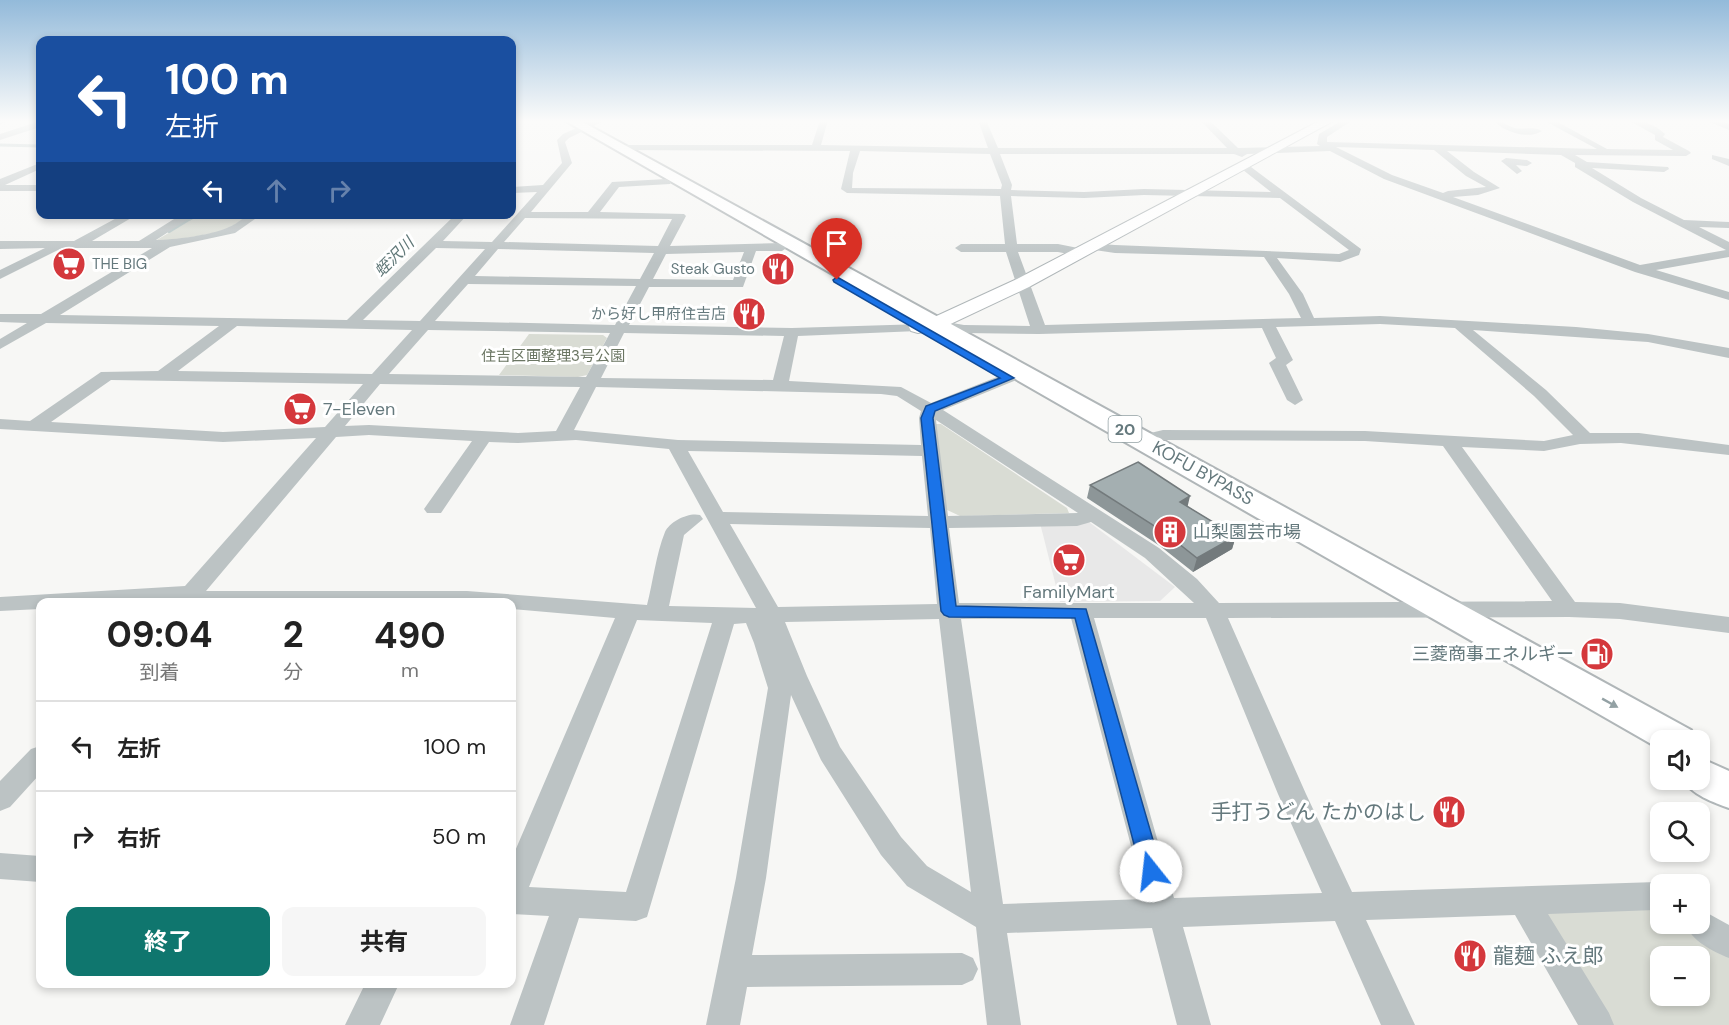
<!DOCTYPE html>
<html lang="ja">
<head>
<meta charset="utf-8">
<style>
	body { margin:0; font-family:"DM Sans","Noto Sans JP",sans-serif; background:#f6f6f6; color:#222; height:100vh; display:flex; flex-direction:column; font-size:22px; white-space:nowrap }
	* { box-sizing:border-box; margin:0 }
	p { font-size:20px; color:#767676 }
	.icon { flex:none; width:33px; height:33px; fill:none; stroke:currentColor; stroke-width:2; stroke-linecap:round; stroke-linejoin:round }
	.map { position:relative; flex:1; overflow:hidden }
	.details { position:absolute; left:36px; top:598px; width:480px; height:390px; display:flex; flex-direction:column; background:#fff; border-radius:12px; box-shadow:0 3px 9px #0003 }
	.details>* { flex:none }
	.top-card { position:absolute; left:36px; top:36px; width:480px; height:183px; border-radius:12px; box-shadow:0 3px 9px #0003; background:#1a4fa0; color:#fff; overflow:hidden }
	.buttons { position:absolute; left:1650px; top:730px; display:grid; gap:12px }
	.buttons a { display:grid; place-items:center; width:60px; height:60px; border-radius:12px; background:#fff; box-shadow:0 3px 9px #0003; font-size:30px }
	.pin { position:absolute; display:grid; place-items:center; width:51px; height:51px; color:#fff; margin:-62px -26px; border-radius:50% 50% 50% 0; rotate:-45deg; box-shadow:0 0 6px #0007 }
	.pin .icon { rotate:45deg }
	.me { position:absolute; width:66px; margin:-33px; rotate:344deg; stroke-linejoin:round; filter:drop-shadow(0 0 4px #0008) }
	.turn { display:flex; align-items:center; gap:21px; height:126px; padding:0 30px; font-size:27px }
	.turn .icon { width:78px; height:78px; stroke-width:2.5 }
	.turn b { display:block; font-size:42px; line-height:51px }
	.lanes { display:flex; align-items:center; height:57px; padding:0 30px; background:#0003; justify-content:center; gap:30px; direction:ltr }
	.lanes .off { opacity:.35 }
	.eta { display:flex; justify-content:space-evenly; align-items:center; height:102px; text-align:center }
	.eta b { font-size:36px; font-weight:700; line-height:42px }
	.cta { display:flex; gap:12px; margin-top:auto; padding:12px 30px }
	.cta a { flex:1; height:69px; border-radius:12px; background:#0f766e; color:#fff; font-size:24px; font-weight:700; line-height:69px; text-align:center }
	.cta a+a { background:#f6f6f6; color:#222 }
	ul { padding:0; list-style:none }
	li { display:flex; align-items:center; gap:18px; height:90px; padding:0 30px; border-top:2px solid #e0e0e0 }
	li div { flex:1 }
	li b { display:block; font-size:22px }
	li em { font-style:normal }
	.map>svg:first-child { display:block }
	.built { fill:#e8e8e8 }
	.green { fill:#d9dcd4; fill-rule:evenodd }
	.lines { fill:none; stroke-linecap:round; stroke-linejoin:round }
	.stream-far1 { stroke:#b4c4c4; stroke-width:3 }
	.stream { stroke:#b4c4c4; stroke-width:4 }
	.major-casing { stroke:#b0b7b9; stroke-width:2 }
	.highway-casing { stroke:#b0b6b8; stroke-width:4 }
	.minor { fill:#bcc3c4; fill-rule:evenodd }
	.major { fill:#fff; fill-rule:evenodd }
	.highway { fill:#fff; fill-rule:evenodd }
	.wall { fill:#8d9698 }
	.shaded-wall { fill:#737a7c }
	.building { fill:#a4afb1; stroke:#737a7c; stroke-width:1.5 }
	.oneway { fill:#93a1a4 }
	.route { fill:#1a73e8; stroke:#114b97; stroke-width:1.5 }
	.labels { text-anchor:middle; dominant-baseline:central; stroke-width:6; stroke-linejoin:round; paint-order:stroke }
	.far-poi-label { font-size:15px; fill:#65797d; stroke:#fff; text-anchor:end }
	.far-park-label { font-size:15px; fill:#6b7663; stroke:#fff }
	.far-water-label { font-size:16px; font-style:italic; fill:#607878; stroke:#fff }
	.shield { fill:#fff; stroke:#93a1a4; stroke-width:1.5 }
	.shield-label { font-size:16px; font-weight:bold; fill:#65797d }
	.poi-label { font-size:18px; fill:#65797d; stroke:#fff; text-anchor:start }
	.street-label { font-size:18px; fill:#65797d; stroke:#fff }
	.near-poi-label { font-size:21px; fill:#65797d; stroke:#fff; text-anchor:end }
</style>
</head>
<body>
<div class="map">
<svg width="1729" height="1025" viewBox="0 0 1729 1025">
	<rect width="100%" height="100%" fill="#f7f7f5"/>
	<path class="built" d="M 1089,522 L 1175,587 L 1160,601 L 1060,602 L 1040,523 Z"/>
	<path class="green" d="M 199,215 L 250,215 L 224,231 L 165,242 L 155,241 Z
		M 529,334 L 603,335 L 607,338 L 587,375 L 578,377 L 499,375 Z
		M 934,424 L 941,424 L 1067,508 L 1069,513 L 960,516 L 945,509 Z
		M 1657,903 L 1660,906 L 1660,924 L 1688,924 L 1729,951 L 1729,1025 L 1608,1025 L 1544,918 L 1547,908 ZM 1660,957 L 1700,957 L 1700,996 L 1660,996 Z"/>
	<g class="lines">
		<path class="stream-far1" d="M 0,145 L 40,146
			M 190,219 L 198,214"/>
		<path class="stream" d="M 169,231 L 192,217"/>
		<defs>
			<path id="major" d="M 0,120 L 7,120 L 0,123 Z
				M 1321,120 L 1335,120 L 1029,287 L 942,328 L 918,333 L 911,331 L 909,327 L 911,323 L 930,319 L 1017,279 Z"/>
			<path id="highway" d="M 564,120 L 579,120 L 1691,730 L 1697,741 L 1660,741 L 1660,749 Z
				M 1700,758 L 1729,771 L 1729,808 C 1715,803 1690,794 1684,780 L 1700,780 Z"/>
		</defs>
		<use href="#major" class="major-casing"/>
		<use href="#highway" class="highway-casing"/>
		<path class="minor" d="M 595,120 L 606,120 L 569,138 L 565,142 L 572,163 L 531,212 L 588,212 L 612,182 L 666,179 L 671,182 L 670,184 L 619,187 L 600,212 L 684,214 L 686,216 L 670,246 L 782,243 L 788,247 L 782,251 L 756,251 L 743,287 L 649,287 L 629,325 L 792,328 L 923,324 L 925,327 L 918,331 L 798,336 L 789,381 L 901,387 L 931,403 L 1002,375 L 1014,375 L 1016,378 L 1014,381 L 943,410 L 1159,548 L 1197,579 L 1219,603 L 1552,601 L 1443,446 L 1365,441 L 1163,440 L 1144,445 L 1138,444 L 1135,440 L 1138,436 L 1163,430 L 1365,431 L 1544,441 L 1573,435 L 1534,396 L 1455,328 L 1380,324 L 1276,327 L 1293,360 L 1286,365 L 1303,400 L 1295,405 L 1287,400 L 1269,363 L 1276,358 L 1262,328 L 1039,334 L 964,333 L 930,327 L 928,324 L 935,320 L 964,325 L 1030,326 L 1006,252 L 961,252 L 955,248 L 961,244 L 1005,244 L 1000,196 L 847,193 L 841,189 L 850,151 L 618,150 L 615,149 L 615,145 L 812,145 L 820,120 L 828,120 L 821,145 L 988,148 L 978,120 L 986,120 L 998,148 L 1227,148 L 1200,120 L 1209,120 L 1238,148 L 1320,146 L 1317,144 L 1319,134 L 1343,120 L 1353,120 L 1327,137 L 1327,142 L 1597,149 L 1543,120 L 1554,120 L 1607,149 L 1673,150 L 1655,140 L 1655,135 L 1628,120 C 1641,120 1655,124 1665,134 L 1663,137 L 1689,151 L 1691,153 L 1686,156 L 1575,155 L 1587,162 L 1668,167 L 1669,169 L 1664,172 L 1592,168 L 1641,198 L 1684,220 L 1729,222 L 1729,228 L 1699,227 L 1729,242 L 1729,257 L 1656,270 L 1729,292 L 1729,300 L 1635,272 L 1384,179 L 1330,151 L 1247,154 L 1242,157 L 1234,154 L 1000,154 L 1012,185 L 1011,190 L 1084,192 L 1144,189 L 1271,192 L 1238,166 L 1247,164 L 1361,249 L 1359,255 L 1340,262 L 1277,258 L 1303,294 L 1314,318 L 1380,316 L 1576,327 L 1648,334 L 1729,348 L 1729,358 L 1648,342 L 1473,330 L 1546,390 L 1590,433 L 1639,433 L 1729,445 L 1729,455 L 1621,443 L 1580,444 L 1544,451 L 1462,447 L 1575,602 L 1620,603 L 1729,617 L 1729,633 L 1620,619 L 1569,617 L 1228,618 L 1306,794 L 1352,892 L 1657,882 L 1665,885 L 1660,885 L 1660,912 L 1655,910 L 1548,914 L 1609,1013 L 1614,1025 L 1578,1025 L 1515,915 L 1366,920 L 1415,1025 L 1381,1025 L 1335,921 L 1183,927 L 1211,1025 L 1177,1025 L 1152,928 L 1007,933 L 1021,1025 L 987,1025 L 976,927 L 907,886 L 881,855 L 821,760 L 791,695 L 766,878 L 752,955 L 962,953 L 973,958 L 978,969 L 973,980 L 962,985 L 747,987 L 740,1025 L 706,1025 L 736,878 L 768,688 L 754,643 L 746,623 L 734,624 L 647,917 L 636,921 L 579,918 L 544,1025 L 510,1025 L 549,916 L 512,914 L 512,858 L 615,618 L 512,609 L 512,603 L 40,603 L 40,609 L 0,611 L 0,597 L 185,586 L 316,438 L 223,442 L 0,429 L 0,419 L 30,421 L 101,372 L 158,371 L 219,326 L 46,323 L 0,349 L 0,339 L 27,323 L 0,322 L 0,314 L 41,314 L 152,248 L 62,248 L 0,279 L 0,270 L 45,248 L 0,249 L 0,241 L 74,241 L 124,214 L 138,214 L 92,241 L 139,241 L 182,214 L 196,214 L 156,240 C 173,240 211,235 227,228 C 244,221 242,214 262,214 L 235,233 L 170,247 L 60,315 L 347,320 L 456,214 L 468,214 L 443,241 L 492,242 L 537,192 L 512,193 L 512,187 L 543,185 L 562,163 L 557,140 L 563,134 ZM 1336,147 L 1434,150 L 1466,176 L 1486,187 L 1448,191 L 1443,193 L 1392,175 ZM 860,151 L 990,154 L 1002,185 L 1001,189 L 852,188 L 853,173 ZM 1447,151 L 1561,155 L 1575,163 L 1575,167 L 1633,202 L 1726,250 L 1640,265 L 1453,197 L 1478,195 L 1500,188 L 1474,172 ZM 1144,195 L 1280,198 L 1349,250 L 1339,254 L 1115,245 L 1088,243 L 1088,249 L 1115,253 L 1264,257 L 1289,294 L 1301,318 L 1045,325 L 1018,252 L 1058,252 L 1079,256 L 1085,252 L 1083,249 L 1058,244 L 1017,244 L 1011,196 L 1084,198 ZM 525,218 L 672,219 L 658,246 L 504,242 ZM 436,248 L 485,249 L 420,321 L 363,320 ZM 498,249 L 654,253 L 640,279 L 475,276 ZM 744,252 L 733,280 L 653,279 L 666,254 ZM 468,284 L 636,286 L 615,325 L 435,321 ZM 237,326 L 412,330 L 372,374 L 178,371 ZM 428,330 L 610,333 L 586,377 L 389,374 ZM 624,333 L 784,336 L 773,380 L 601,378 ZM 111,380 L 363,384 L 325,427 L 223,432 L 51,422 ZM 380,384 L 580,387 L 556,431 L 518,433 L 369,425 L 345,426 ZM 596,387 L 881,394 L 897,396 L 921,411 L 919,418 L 921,445 L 678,440 L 574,430 ZM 936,420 L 1078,513 L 948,516 ZM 369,435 L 472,441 L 424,509 L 427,513 L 441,513 L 489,442 L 518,443 L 576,440 L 669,449 L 756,608 L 669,606 L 684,535 L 703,519 L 700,515 C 689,512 670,521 665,532 C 656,554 653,582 647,605 L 467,591 L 206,591 L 336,437 ZM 688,451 L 922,456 L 928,516 L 723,512 ZM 1091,522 L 1145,558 L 1194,603 L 959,603 L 949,528 L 1077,526 ZM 730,524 L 930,528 L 937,604 L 778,607 ZM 1071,618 L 1145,899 L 1003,904 L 961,619 ZM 1094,618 L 1206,618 L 1278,794 L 1322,893 L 1174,898 ZM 939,619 L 971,892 L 927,866 L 901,837 L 840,747 L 807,676 L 785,622 ZM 637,620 L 712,623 L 626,892 L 529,887 Z
			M 1493,120 C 1503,120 1503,124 1512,127 C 1521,131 1533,125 1542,131 C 1528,140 1504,132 1493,120 Z
			M 1705,120 L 1717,120 L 1729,124 L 1729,130 Z
			M 40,121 L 40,127 L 0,140 L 0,134 Z
			M 1712,155 L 1729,159 L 1729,166 L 1712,159 Z
			M 1506,158 L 1527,160 L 1532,163 L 1527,166 L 1516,165 L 1522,171 L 1517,174 L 1501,161 Z
			M 40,163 L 40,169 L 5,185 L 40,185 L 40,191 L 0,191 L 0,179 Z
			M 40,746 L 40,774 L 10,807 L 0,811 L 0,781 L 31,749 Z
			M 0,853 L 40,856 L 40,882 L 0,879 Z
			M 1700,909 L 1729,925 L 1729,958 C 1712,951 1692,941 1685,924 L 1700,924 Z
			M 365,984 L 399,984 L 380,1025 L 345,1025 Z"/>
		<use href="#major" class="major"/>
		<use href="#highway" class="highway"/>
	</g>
	<path class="wall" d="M 1090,485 L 1187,506 L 1236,536 L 1232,549 L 1193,572 L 1160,546 L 1087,498 Z"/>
	<path class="shaded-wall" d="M 1190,496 L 1187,509 L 1180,502 Z
		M 1236,536 L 1232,549 L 1193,572 L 1197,558 Z"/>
	<path class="building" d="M 1138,462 L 1190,496 L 1180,502 L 1236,536 L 1197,558 L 1164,532 L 1090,485 Z"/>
	<defs><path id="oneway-solid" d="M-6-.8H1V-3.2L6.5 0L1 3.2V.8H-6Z" transform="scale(1.5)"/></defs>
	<use class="oneway" href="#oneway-solid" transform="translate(1610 703) rotate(29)"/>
	<linearGradient id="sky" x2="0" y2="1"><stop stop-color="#93bada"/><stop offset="0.46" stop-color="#fbfbfa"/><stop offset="1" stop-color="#fbfbfa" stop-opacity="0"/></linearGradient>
	<rect width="1729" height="263" fill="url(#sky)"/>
	<path class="route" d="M 837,277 L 1014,378 L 935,411 L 933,418 L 956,606 L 1086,609 L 1162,871 L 1159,878 L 1151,881 L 1144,878 L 1141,871 L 1075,618 L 949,617 L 944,615 L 941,611 L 921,418 L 926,406 L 1000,378 L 834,282 L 833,280 Z"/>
	<defs>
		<symbol id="supermarket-disc" viewBox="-11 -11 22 22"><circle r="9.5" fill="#d4383c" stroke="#fff"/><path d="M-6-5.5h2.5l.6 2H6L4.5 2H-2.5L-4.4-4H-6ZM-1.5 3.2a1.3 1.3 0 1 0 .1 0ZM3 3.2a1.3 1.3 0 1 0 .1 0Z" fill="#fff"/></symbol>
		<symbol id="restaurant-disc" viewBox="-11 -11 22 22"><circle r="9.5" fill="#d4383c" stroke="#fff"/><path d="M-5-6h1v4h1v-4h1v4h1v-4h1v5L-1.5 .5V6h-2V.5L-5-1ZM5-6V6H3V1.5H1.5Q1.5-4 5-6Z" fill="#fff"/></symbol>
		<symbol id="building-disc" viewBox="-11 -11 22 22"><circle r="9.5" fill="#d4383c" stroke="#fff"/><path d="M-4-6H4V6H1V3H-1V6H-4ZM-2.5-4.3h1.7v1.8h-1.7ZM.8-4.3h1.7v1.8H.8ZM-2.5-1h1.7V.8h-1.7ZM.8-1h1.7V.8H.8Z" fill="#fff"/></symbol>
		<symbol id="fuel-disc" viewBox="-11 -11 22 22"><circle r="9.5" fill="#d4383c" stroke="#fff"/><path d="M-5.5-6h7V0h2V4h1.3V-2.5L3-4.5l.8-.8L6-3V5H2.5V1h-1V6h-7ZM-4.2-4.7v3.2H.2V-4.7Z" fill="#fff"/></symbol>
	</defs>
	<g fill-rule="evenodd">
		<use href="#supermarket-disc" x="50" y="245" width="38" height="38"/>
		<use href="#restaurant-disc" x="759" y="250" width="38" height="38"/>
		<use href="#restaurant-disc" x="730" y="295" width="38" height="38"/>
		<use href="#supermarket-disc" x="281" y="390" width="38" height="38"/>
		<use href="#building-disc" x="1151" y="513" width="38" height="38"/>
		<use href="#supermarket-disc" x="1050" y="541" width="38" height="38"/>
		<use href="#fuel-disc" x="1578" y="635" width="38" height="38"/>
		<use href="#restaurant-disc" x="1430" y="793" width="38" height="38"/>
		<use href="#restaurant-disc" x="1451" y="937" width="38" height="38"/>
	</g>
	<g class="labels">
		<g class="far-poi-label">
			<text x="92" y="264" text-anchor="start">THE BIG</text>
			<text x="755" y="269">Steak Gusto</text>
			<text x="726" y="314">から好し甲府住吉店</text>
		</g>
		<g class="far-park-label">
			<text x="553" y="356">住吉区画整理3号公園</text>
		</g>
		<g class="far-water-label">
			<text transform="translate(394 257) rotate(-45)">蛭沢川</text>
		</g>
		<rect class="shield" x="1108.5" y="416" width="33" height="26" rx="4.5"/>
		<g class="shield-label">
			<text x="1125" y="429">20</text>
		</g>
		<g class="poi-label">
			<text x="323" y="409">7-Eleven</text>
			<text x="1193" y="532">山梨園芸市場</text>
			<text x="1069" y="592" text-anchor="middle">FamilyMart</text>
			<text x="1574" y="654" text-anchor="end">三菱商事エネルギー</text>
		</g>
		<g class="street-label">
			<text transform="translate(1203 473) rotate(29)">KOFU BYPASS</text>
		</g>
		<g class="near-poi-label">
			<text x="1426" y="812">手打うどん たかのはし</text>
			<text x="1493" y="956" text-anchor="start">龍麺 ふえ郎</text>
		</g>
	</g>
</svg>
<div class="buttons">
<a><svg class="icon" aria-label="sound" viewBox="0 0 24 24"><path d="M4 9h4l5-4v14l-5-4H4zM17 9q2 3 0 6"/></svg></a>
<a><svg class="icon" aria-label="search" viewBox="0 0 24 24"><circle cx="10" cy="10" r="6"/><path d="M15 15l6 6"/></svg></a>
<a>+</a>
<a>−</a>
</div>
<div class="pin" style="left:837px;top:280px;background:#d93025"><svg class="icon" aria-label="arrive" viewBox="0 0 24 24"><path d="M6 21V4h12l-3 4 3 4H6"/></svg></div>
<svg class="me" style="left:1151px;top:871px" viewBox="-20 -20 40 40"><circle r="19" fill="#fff"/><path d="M0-13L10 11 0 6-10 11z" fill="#1a73e8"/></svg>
<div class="top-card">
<div class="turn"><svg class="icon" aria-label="left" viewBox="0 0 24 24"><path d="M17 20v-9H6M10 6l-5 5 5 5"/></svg><div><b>100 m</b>左折</div></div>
<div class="lanes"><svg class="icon" aria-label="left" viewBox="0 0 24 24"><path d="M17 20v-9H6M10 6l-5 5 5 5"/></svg><svg class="icon off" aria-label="ahead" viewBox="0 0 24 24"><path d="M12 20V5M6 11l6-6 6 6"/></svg><svg class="icon off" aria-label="right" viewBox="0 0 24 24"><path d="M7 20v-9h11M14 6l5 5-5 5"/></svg></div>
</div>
<section class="details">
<div class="eta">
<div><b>09:04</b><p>到着</p></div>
<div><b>2</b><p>分</p></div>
<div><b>490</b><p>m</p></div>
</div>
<ul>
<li><svg class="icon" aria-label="left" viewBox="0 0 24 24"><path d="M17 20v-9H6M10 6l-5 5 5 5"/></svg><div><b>左折</b></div><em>100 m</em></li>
<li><svg class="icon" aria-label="right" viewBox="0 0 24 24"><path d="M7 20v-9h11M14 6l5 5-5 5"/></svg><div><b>右折</b></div><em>50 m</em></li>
</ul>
<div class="cta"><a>終了</a><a>共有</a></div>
</section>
</div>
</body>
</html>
